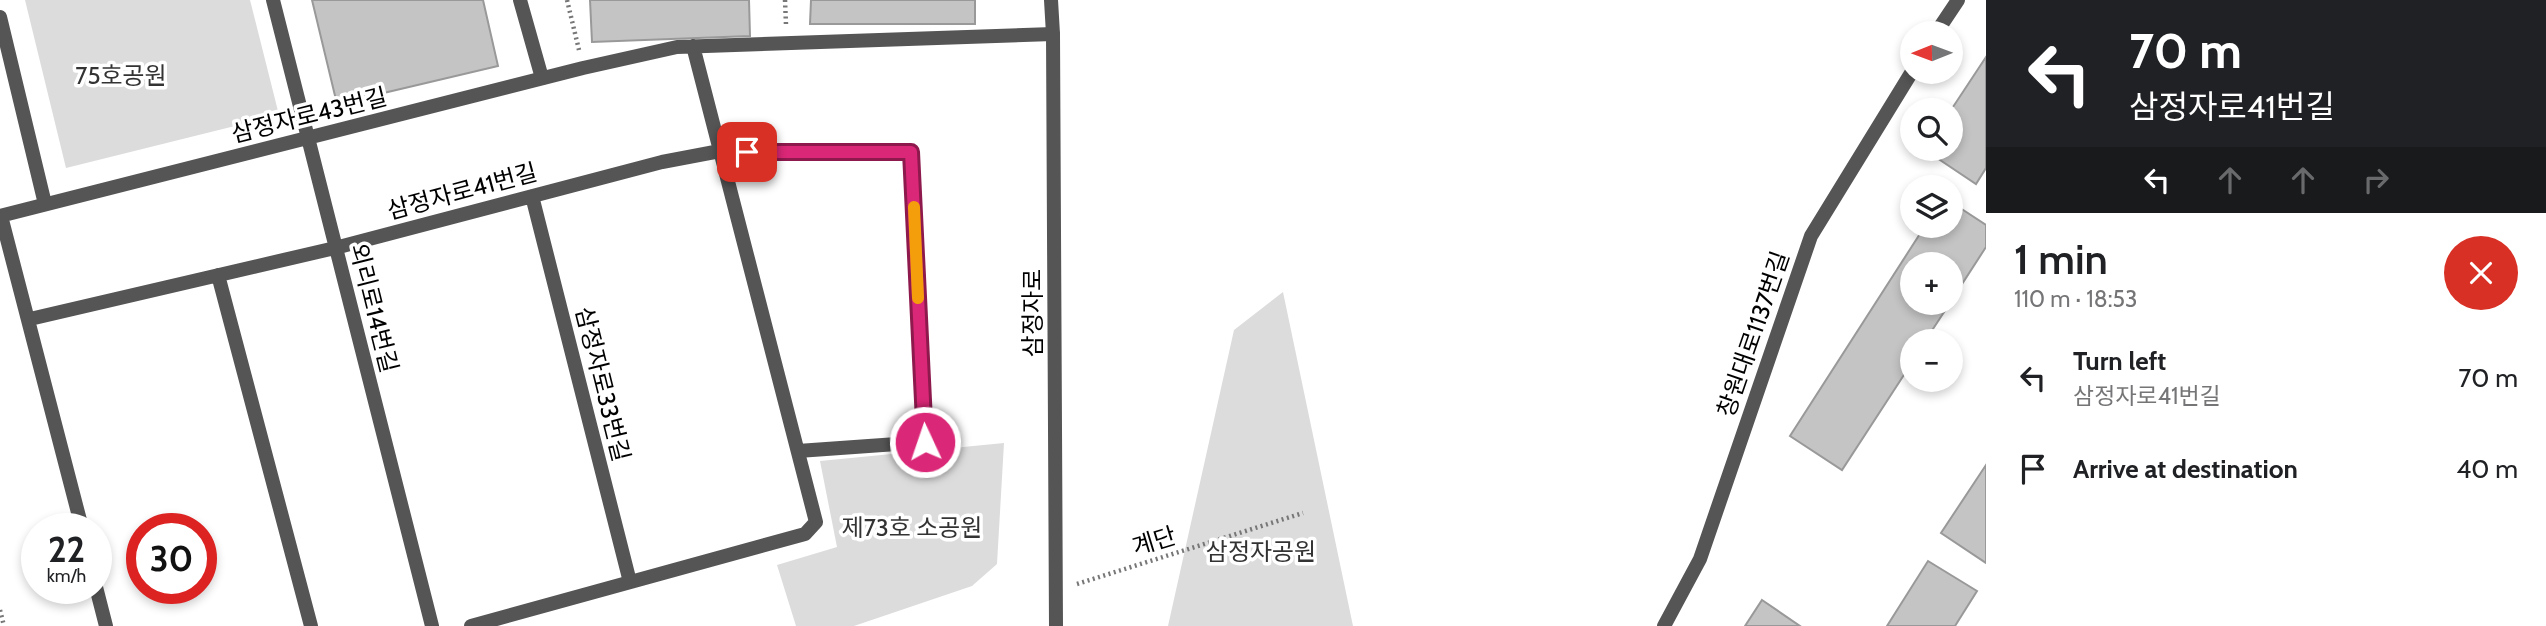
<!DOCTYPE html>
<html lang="en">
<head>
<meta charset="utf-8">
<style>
	body { margin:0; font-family:Cabin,"Noto Sans KR",sans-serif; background:#f6f6f6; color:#202124; height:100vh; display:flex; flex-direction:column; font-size:26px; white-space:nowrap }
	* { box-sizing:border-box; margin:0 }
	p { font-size:23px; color:#757577 }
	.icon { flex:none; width:38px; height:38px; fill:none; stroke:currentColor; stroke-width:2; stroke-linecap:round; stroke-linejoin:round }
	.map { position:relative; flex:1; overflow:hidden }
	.details { display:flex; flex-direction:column; background:#fff; width:560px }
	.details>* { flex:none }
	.banner { background:#202124; color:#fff; overflow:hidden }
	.needle { width:46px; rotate:269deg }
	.fabs { position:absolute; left:1900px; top:21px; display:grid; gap:14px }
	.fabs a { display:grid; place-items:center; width:63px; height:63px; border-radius:50%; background:#fff; box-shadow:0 4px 10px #0003; font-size:35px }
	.speed { position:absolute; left:21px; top:513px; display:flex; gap:14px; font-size:35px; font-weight:700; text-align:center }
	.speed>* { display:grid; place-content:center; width:91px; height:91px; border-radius:50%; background:#fff; box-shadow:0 4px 10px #0003; line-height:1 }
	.speed small { font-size:18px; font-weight:400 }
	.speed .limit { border:10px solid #d22; background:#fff; color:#111 }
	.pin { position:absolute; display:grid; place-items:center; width:60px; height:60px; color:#fff; margin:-30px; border-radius:14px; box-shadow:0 4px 10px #0006 }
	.me { position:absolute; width:77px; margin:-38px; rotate:357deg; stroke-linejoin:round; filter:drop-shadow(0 0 5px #0008) }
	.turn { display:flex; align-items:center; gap:24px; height:147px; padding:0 28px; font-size:32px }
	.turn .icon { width:91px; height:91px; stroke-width:2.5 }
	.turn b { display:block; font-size:49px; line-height:60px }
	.lanes { display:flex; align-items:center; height:66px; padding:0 28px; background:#0003; justify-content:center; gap:35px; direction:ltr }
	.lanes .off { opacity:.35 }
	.round { display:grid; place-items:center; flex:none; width:74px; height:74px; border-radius:37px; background:#f6f6f6 }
	.overview { display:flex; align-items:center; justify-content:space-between; height:119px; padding:0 28px }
	h1 { font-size:42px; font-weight:600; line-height:52px }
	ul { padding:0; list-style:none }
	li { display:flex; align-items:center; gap:21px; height:91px; padding:0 28px }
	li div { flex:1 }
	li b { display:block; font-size:26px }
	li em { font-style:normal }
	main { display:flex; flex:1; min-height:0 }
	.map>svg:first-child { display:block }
	.green { fill:#dcdcdc }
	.building { fill:#c4c4c4; stroke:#999; stroke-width:2 }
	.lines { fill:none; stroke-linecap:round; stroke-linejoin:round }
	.path { stroke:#777; stroke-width:4.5; stroke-dasharray:2 3.5; stroke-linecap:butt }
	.service { stroke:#555; stroke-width:14 }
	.minor { stroke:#555; stroke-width:14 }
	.tertiary { stroke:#555; stroke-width:14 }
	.route-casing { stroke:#8e194d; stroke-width:18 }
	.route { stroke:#db2777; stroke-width:12 }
	.slow { stroke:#f59e0b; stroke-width:12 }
	.labels { text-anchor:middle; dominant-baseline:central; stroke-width:7; stroke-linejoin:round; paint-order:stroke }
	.park-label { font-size:24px; fill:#333; stroke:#fff }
	.street-label { font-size:24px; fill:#000; stroke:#fff }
</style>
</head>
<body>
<main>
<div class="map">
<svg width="1986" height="626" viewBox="0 0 1986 626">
	<rect width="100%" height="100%" fill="#fff"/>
	<path class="green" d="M 25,0 L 250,0 L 279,115 L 66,168 Z
		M 1283,292 L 1353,626 L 1168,626 L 1234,330 Z
		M 1004,443 L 997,564 L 972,586 L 854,626 L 796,626 L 777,565 L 837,547 L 820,461 Z"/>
	<path class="building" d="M 312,0 L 483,0 L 498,66 L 337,104 Z
		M 590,0 L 749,0 L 750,36 L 592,42 Z
		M 811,0 L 975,0 L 975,24 L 810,24 Z
		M 1986,57 L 1986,168 L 1976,184 L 1925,150 L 1951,149 L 1951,110 Z
		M 1951,202 L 1986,225 L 1986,247 L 1951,301 L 1951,264 L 1913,264 L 1913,303 L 1950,303 L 1925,341 L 1913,341 L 1913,361 L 1842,470 L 1790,436 L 1925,226 L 1951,226 Z
		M 1986,465 L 1986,563 L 1941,533 Z
		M 1928,561 L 1977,591 L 1955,626 L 1887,626 Z
		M 1762,600 L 1800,626 L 1745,626 Z"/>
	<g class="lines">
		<path class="path" d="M 567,0 L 579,50
			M 785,0 L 786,25
			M 1077,584 L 1303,513
			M 0,610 L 4,626"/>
		<path class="service" d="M 520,0 L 542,78"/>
		<path class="minor" d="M 273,0 L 432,626
			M 0,17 L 45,204
			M 1936,33 L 1958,0
			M 532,196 L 630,582
			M 0,216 L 583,68 L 677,47 L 1053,34
			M 1,216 L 82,528
			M 218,275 L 311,626
			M 30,319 L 335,248 L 662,162 L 720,151 L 911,152 L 925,442 L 798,451
			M 96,587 L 106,626
			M 471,626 L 805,534 L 816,522 L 693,46
			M 1664,626 L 1700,559 L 1811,236 L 1913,70"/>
		<path class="tertiary" d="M 1051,0 L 1053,34 L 1056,626"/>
	</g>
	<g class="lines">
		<defs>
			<path id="route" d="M 747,152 L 911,152 L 925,442"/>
		</defs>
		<use href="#route" class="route-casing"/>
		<use href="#route" class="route"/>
		<path class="slow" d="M 914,207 L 918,298"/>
	</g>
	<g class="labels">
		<g class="park-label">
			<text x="121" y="75">75호공원</text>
			<text x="912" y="527">제73호 소공원</text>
			<text x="1261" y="551">삼정자공원</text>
		</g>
		<g class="street-label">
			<text transform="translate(309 115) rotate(-14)">삼정자로43번길</text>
			<text transform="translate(462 191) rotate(-15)">삼정자로41번길</text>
			<text transform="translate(374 308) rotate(76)">외리로14번길</text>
			<text transform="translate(1032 313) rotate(-90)">삼정자로</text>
			<text transform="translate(1753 334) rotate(-71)">창원대로1137번길</text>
			<text transform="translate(603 384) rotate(76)">삼정자로33번길</text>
			<text transform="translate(1154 541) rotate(-17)">계단</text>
		</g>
	</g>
</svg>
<div class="fabs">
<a><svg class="needle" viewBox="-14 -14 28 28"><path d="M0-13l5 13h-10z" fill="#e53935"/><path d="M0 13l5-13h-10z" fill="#757577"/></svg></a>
<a><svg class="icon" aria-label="search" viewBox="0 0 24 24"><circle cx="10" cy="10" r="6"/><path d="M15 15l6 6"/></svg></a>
<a><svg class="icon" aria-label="layers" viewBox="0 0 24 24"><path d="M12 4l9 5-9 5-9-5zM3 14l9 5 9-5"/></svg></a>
<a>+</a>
<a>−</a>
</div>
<div class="speed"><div>22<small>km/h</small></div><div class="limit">30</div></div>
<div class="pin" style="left:747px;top:152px;background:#d93025"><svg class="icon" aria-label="arrive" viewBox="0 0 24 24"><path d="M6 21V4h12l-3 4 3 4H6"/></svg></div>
<svg class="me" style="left:925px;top:442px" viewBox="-20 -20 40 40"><circle r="17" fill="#db2777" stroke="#fff" stroke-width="3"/><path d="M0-11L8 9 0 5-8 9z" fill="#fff"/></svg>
</div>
<section class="details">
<div class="banner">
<div class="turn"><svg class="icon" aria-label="left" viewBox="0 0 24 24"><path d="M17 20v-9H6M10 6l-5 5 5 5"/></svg><div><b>70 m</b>삼정자로41번길</div></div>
<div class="lanes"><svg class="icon" aria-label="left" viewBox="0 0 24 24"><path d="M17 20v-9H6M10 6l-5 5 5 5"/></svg><svg class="icon off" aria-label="ahead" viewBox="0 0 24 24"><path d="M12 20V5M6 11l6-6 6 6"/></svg><svg class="icon off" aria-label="ahead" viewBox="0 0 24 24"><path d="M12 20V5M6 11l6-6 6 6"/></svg><svg class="icon off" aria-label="right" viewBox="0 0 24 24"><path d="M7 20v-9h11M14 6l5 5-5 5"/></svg></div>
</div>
<div class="overview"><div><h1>1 min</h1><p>110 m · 18:53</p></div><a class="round" style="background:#d93025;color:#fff"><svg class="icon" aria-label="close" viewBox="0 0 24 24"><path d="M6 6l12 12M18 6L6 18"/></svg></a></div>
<ul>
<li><svg class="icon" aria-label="left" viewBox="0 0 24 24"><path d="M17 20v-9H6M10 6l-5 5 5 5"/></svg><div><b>Turn left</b><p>삼정자로41번길</p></div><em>70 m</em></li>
<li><svg class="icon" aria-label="arrive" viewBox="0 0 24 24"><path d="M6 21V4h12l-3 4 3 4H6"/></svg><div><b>Arrive at destination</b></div><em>40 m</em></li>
</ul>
</section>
</main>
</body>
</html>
